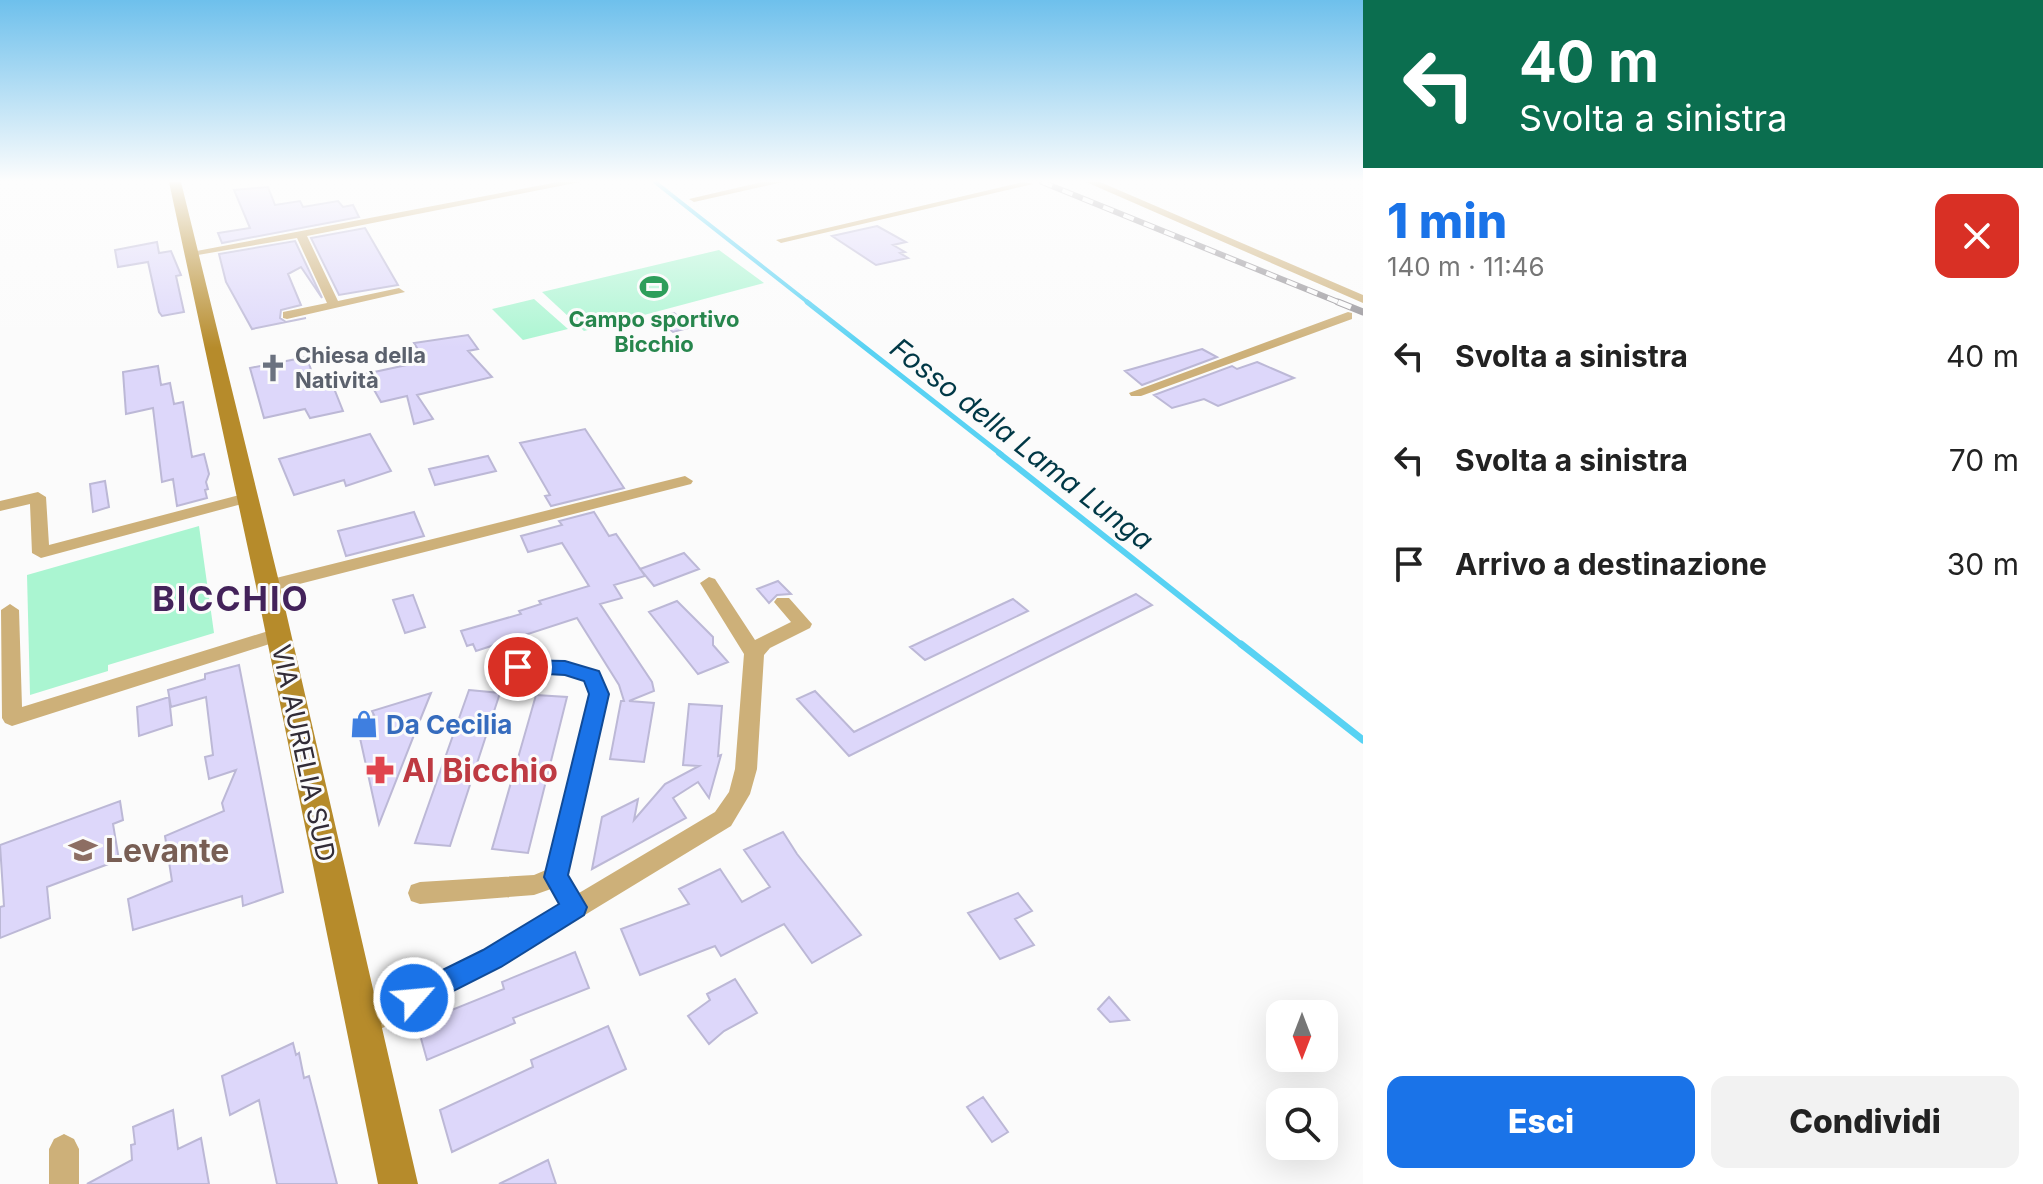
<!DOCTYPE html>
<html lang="it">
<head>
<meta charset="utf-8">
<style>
	body { margin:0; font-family:Inter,sans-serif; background:#f2f2f2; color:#222; height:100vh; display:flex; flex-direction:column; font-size:30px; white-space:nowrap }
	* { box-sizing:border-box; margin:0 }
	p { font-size:26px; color:#767676 }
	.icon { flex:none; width:44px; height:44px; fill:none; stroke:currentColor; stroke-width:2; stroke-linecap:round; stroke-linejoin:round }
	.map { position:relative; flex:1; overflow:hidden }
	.details { display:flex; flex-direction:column; background:#fff; width:680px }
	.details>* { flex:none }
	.banner { background:#0b6e4f; color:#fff; overflow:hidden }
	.needle { width:52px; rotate:180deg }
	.tools { position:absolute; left:1266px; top:1000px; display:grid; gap:16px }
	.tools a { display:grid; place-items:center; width:72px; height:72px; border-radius:16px; background:#fff; box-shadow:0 8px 32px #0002; font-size:40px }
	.pin { position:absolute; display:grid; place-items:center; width:68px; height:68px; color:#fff; margin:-34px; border:4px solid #fff; border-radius:50%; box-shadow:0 2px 8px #0007 }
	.me { position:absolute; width:88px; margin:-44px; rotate:63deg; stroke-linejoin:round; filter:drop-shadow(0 0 6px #0008) }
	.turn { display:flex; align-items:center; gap:28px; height:168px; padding:0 24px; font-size:36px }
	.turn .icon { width:104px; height:104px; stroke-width:2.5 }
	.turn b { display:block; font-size:56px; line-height:68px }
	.round { display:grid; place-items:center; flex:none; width:84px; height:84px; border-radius:16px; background:#f2f2f2 }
	.headline { display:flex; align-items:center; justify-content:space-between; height:136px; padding:0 24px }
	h1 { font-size:48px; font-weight:800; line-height:60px; color:#1a73e8 }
	.action { display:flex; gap:16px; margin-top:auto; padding:16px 24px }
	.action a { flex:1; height:92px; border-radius:16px; background:#1a73e8; color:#fff; font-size:32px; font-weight:800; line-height:92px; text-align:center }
	.action a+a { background:#f2f2f2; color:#222 }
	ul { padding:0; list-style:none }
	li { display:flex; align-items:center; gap:24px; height:104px; padding:0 24px }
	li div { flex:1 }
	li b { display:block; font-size:30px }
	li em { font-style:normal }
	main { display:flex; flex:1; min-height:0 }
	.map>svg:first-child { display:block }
	.green { fill:#aaf5d1 }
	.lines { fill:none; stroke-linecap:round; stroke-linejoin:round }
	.stream-far3 { stroke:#58d2f3; stroke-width:4 }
	.stream-far2 { stroke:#58d2f3; stroke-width:5 }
	.stream-far1 { stroke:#58d2f3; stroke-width:6 }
	.stream { stroke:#58d2f3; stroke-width:7 }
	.building { fill:#ddd7fa; stroke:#bcb8d6; stroke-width:2 }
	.minor { fill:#cdb079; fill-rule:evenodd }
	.secondary { fill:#b68b2b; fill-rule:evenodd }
	.rail-far1-casing { stroke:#959297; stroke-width:6 }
	.rail-casing { stroke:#959297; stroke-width:7 }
	.rail-far1 { stroke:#fbfbfb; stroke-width:4; stroke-dasharray:11; stroke-linecap:butt }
	.rail { stroke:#fbfbfb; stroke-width:5; stroke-dasharray:14; stroke-linecap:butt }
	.route { fill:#1a73e8; stroke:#114b97; stroke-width:2 }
	.labels { text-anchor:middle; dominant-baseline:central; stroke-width:6; stroke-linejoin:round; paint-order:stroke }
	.far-leisure-label { font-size:22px; font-weight:bold; fill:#27864d; stroke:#fbfbfb }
	.far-worship-label { font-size:22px; font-weight:bold; fill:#5b616d; stroke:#fbfbfb; text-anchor:start }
	.shop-label { font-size:26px; font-weight:bold; fill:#366cbe; stroke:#fbfbfb; text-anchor:start }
	.street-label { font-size:26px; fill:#322c37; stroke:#fbfbfb }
	.water-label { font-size:28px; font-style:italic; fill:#003846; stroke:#fbfbfb }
	.near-health-label { font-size:32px; font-weight:bold; fill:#be3a42; stroke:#fbfbfb; text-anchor:start }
	.near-education-label { font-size:32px; font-weight:bold; fill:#785e54; stroke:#fbfbfb; text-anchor:start }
	.district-label { font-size:34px; font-weight:bold; letter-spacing:2px; fill:#43225a; stroke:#fbfbfb }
</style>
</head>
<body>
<main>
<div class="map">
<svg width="1363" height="1184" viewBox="0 0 1363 1184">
	<rect width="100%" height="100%" fill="#fbfbfb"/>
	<path class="green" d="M 719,250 L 764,283 L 584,331 L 542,292 Z
		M 534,299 L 568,329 L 523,340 L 492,309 Z
		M 199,526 L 214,633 L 108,665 L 108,671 L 30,695 L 27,575 Z"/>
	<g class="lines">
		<path class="stream-far3" d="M 655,182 L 810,304"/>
		<path class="stream-far2" d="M 807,302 L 1002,455"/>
		<path class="stream-far1" d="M 999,453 L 1243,646"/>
		<path class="stream" d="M 1241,644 L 1363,740"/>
	</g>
	<path class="building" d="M 268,187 L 275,205 L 300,201 L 303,207 L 338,201 L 343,207 L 353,205 L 359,217 L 222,243 L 218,233 L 250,228 L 234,190 Z
		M 877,226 L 906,242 L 893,245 L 905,252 L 900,253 L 908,258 L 876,265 L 832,236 Z
		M 365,228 L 398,285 L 339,295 L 311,238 Z
		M 295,241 L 322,298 L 301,267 L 288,274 L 301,305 L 281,310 L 280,318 L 286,322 L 306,318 L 252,329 L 226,282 L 219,254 Z
		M 157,242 L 159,253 L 171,251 L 181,275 L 176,276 L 184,312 L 162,316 L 159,312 L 148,262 L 118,267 L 115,250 Z
		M 674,313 L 692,327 L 673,332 L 655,318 Z
		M 468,335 L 478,349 L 468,351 L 492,377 L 417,395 L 433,419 L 414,424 L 407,396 L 381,402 L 365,374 L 425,361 L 414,343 Z
		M 1202,349 L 1217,357 L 1142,385 L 1125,371 Z
		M 307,357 L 317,389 L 333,386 L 343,411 L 310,418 L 305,409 L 264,418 L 250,368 Z
		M 1257,362 L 1294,378 L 1218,406 L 1204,399 L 1172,408 L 1154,395 L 1232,366 L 1237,369 Z
		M 158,366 L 161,385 L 170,383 L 174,404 L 183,402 L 192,457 L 204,454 L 209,474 L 206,482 L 208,489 L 205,490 L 207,498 L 177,506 L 173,479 L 162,482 L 153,408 L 126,414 L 123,372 Z
		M 585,429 L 624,488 L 551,506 L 545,496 L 550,495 L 520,443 Z
		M 370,434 L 391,471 L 346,486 L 344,480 L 294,495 L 279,459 Z
		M 488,456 L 496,471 L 435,485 L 429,469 Z
		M 105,481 L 109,507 L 93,512 L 90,484 Z
		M 414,512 L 424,536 L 346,556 L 338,531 Z
		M 594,512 L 609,536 L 616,534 L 645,576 L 614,585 L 622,598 L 600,604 L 652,682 L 654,691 L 629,701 L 654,703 L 644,762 L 610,759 L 621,701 L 624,701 L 619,685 L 577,618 L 476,651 L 473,644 L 467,646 L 461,631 L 521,614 L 519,611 L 541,604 L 539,601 L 589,586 L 562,543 L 528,552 L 521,536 L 562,525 L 559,521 Z
		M 684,553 L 699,569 L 654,586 L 640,569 Z
		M 778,581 L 791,594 L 777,595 L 769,603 L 757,589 Z
		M 1136,594 L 1152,605 L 849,756 L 797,699 L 815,691 L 854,732 Z
		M 413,595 L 425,627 L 405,633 L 393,600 Z
		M 1013,599 L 1028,611 L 925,660 L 910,647 Z
		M 677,601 L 713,637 L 713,645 L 728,662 L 698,674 L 649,612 Z
		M 239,665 L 283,892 L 243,906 L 242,896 L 133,930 L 128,899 L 172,881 L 165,836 L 224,811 L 222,803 L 236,770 L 209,779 L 205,757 L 213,755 L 206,697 L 171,707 L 168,690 L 205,679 L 205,674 Z
		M 469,690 L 500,693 L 450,846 L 415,843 Z
		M 431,693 L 416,730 L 379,824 L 356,720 L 374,715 L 372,711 Z
		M 536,695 L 567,697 L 528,853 L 492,849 Z
		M 169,697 L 172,725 L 139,736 L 137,707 Z
		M 689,704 L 722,706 L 718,756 L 721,755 L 709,798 L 698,782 L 673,798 L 686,818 L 592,869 L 602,817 L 638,799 L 634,820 L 665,784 L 699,766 L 683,765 Z
		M 120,801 L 123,820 L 113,824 L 119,860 L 47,887 L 50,918 L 0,938 L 0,907 L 4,906 L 0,845 Z
		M 783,832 L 797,854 L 861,935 L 812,963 L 784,924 L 721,956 L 715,946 L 640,975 L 621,929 L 689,904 L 679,889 L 720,869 L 742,902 L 770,887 L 744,850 Z
		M 1018,893 L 1032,911 L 1015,919 L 1034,945 L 1000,959 L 968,913 Z
		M 575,952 L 589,988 L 513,1018 L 515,1023 L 427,1060 L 417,1024 L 504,989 L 502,982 Z
		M 735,979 L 757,1013 L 724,1031 L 709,1044 L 688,1016 L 710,1000 L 707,994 Z
		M 1109,997 L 1129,1020 L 1110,1022 L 1098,1009 Z
		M 608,1026 L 626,1069 L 452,1152 L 440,1110 L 533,1067 L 531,1060 Z
		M 293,1043 L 296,1055 L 299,1053 L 304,1078 L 309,1076 L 337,1184 L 277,1184 L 259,1100 L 230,1115 L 222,1076 Z
		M 983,1097 L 1008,1132 L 992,1142 L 967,1107 Z
		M 173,1110 L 178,1149 L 201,1138 L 209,1184 L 87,1184 L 132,1160 L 131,1145 L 135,1144 L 133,1127 Z
		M 548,1160 L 556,1184 L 499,1184 Z"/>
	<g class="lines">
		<path class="minor" d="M 558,182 L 580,182 L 307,236 L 338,301 L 399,288 L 405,292 L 287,319 L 283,318 L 283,312 L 327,303 L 297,238 L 192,256 L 186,253 Z
			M 762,182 L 783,182 L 694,202 L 689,199 Z
			M 1023,182 L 1033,184 L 781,243 L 776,240 Z
			M 1086,182 L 1100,182 L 1363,295 L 1363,303 Z
			M 1348,312 L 1352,313 L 1352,319 L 1141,396 L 1131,396 L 1129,393 Z
			M 685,476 L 693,481 L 691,484 L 268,592 L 259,586 L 268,580 Z
			M 38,492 L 46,497 L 49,545 L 247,493 L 255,498 L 253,501 L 41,558 L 32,553 L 30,504 L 0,511 L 0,501 Z
			M 709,577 L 715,579 L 755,640 L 791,622 L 774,602 L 777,598 L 789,598 L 812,624 L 810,628 L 770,648 L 764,655 L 757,769 L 750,794 L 731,826 L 501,966 L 371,1034 L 362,1038 L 353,1034 L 349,1025 L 353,1016 L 483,950 L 560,904 L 551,889 L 534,895 L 420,904 L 411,901 L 408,893 L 411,885 L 420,882 L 534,875 L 546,870 L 589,694 L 584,681 L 565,675 L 494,674 L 487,672 L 484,667 L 487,662 L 565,661 L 599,671 L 609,694 L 568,876 L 579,893 L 715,812 L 729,792 L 735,769 L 744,654 L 700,583 Z
			M 10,604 L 19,610 L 22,707 L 278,628 L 287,634 L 285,639 L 12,726 L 5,723 L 2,718 L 1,610 Z
			M 64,1134 L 74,1139 L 79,1149 L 79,1184 L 49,1184 L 49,1149 L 54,1139 Z"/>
		<path class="secondary" d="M 169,182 L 181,182 L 280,586 L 418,1184 L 378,1184 L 256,586 Z"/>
		<defs>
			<path id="rail-far1" d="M 1042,182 L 1343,304"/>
			<path id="rail" d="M 1338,302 L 1363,312"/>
		</defs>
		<use href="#rail-far1" class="rail-far1-casing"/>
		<use href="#rail" class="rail-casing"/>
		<use href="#rail-far1" class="rail-far1"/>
		<use href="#rail" class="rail"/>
	</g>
	<linearGradient id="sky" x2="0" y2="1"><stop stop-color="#6ec0ec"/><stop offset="0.52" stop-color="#fdfdfd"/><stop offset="1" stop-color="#fdfdfd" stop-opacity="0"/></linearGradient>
	<rect width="1363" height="348" fill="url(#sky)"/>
	<path class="route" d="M 518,660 L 565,661 L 599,671 L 609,694 L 568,875 L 587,907 L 584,915 L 501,967 L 414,1011 L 404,1007 L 400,998 L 404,989 L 483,950 L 559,904 L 544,877 L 589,694 L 584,681 L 565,675 L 511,672 L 508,667 L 511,662 Z"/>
	<defs>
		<symbol id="stadium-bare" viewBox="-9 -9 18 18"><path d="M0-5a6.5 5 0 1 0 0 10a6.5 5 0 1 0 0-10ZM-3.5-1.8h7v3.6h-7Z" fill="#2e9e5b" stroke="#fbfbfb" stroke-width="2.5" paint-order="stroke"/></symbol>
		<symbol id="church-bare" viewBox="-9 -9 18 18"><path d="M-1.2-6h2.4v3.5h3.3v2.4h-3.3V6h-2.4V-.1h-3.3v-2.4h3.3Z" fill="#6b7280" stroke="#fbfbfb" stroke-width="2.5" paint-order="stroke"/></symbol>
		<symbol id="shop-bare" viewBox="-9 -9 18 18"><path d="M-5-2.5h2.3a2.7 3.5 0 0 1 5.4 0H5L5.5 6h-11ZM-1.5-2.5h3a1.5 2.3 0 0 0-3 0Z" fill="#3f7fe0" stroke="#fbfbfb" stroke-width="2.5" paint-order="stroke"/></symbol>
		<symbol id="pharmacy-bare" viewBox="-9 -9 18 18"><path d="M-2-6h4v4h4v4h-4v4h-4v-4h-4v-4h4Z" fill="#e0444e" stroke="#fbfbfb" stroke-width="2.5" paint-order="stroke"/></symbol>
		<symbol id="school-bare" viewBox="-9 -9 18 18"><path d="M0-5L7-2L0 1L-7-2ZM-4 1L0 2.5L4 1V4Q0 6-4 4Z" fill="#8d6e63" stroke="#fbfbfb" stroke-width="2.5" paint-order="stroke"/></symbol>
	</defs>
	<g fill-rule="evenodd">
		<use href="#stadium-bare" x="634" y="267" width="40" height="40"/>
		<use href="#church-bare" x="253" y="348" width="40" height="40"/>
		<use href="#shop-bare" x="344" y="704" width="40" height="40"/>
		<use href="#pharmacy-bare" x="360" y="750" width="40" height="40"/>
		<use href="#school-bare" x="63" y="830" width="40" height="40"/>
	</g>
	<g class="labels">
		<g class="far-leisure-label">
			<text x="654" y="319">Campo sportivo<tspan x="654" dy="25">Bicchio</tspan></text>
		</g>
		<g class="far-worship-label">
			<text x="295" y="355">Chiesa della<tspan x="295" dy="25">Natività</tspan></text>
		</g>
		<g class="shop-label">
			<text x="386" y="724">Da Cecilia</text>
		</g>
		<g class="street-label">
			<text transform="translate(304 753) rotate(78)">VIA AURELIA SUD</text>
		</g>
		<g class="water-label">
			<text transform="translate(1022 444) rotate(38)">Fosso della Lama Lunga</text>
		</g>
		<g class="near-health-label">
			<text x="402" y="770">Al Bicchio</text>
		</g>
		<g class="near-education-label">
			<text x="105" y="850">Levante</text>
		</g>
		<g class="district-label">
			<text x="231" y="598">BICCHIO</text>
		</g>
	</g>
</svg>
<div class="tools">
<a><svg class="needle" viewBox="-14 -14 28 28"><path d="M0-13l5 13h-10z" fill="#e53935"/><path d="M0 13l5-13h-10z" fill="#767676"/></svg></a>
<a><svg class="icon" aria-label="search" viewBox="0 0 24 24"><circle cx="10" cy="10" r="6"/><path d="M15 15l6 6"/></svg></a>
</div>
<div class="pin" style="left:518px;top:667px;background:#d93025"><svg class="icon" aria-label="arrive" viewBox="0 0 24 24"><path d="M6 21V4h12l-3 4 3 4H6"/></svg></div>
<svg class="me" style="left:414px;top:998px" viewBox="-20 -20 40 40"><circle r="17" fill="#1a73e8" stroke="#fff" stroke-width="3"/><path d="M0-11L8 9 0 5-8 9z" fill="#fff"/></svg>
</div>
<section class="details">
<div class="banner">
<div class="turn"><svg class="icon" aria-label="left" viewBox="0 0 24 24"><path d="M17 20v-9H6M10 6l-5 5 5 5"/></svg><div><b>40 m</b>Svolta a sinistra</div></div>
</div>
<div class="headline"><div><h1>1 min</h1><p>140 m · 11:46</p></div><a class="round" style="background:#d93025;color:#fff"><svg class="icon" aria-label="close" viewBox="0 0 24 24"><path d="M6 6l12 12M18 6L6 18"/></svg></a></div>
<ul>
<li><svg class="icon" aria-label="left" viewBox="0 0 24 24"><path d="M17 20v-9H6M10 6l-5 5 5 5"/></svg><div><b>Svolta a sinistra</b></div><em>40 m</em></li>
<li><svg class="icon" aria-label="left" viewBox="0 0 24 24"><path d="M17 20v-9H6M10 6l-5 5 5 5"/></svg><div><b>Svolta a sinistra</b></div><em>70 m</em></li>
<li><svg class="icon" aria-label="arrive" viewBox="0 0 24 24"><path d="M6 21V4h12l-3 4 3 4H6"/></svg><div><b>Arrivo a destinazione</b></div><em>30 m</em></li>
</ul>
<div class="action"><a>Esci</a><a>Condividi</a></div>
</section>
</main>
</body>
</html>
